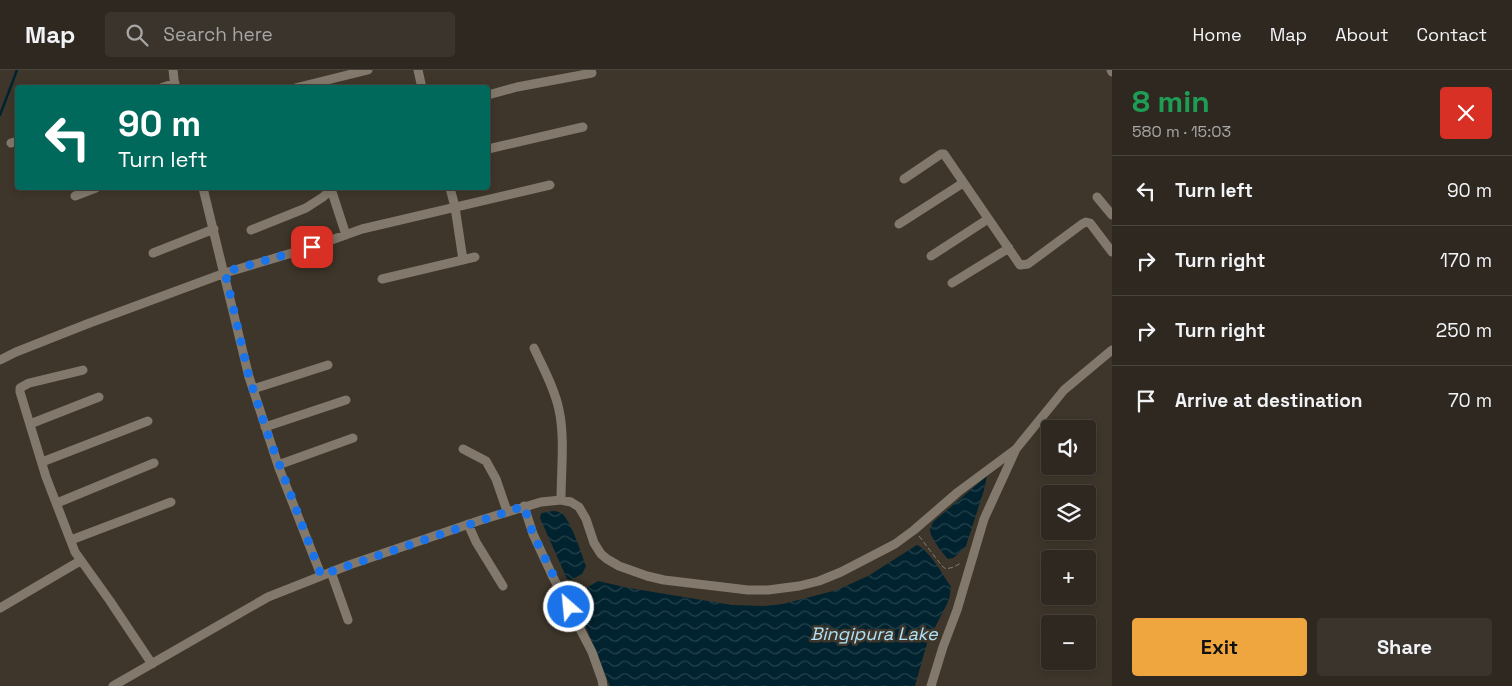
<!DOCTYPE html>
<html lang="en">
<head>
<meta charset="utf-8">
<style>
	body { margin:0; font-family:"Space Grotesk",sans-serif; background:#3a342d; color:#f1f3f6; height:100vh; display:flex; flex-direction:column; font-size:19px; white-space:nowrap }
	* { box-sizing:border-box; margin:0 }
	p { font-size:16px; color:#a7a6a5 }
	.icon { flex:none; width:28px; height:28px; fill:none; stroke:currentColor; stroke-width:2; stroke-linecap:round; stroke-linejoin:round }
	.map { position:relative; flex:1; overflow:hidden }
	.side { display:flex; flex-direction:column; background:#2e2820; width:400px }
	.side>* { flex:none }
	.hud { position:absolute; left:15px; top:15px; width:475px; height:105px; border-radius:5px; box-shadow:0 2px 8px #0003,0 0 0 1px #49443e; background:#00695c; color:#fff; overflow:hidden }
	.controls { position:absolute; left:1041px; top:350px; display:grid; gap:10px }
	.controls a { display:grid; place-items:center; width:55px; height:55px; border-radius:5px; background:#2e2820; box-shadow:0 2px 8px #0003,0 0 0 1px #49443e; font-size:25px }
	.pin { position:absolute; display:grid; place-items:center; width:42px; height:42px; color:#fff; margin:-21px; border-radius:10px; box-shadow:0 2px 8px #0006 }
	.me { position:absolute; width:55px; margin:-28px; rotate:333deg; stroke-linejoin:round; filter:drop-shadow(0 0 4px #0008) }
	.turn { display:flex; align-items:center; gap:18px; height:105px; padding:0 20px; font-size:22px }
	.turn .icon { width:65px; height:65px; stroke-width:2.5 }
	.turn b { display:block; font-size:35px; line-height:42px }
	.round { display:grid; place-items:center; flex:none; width:52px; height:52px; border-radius:5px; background:#3a342d }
	.headline { display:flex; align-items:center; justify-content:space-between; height:85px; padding:0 20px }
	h1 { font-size:30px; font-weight:600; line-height:38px; color:#1e9e55 }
	.button { display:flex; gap:10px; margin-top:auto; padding:10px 20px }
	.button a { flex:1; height:58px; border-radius:5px; background:#f0a63f; color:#111; font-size:20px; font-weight:600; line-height:58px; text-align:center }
	.button a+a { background:#3a342d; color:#f1f3f6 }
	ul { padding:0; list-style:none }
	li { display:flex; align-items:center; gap:15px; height:70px; padding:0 20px; border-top:1px solid #49443e }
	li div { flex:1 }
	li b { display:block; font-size:19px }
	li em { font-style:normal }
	header { display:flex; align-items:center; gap:30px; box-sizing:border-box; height:70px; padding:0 25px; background:#2e2820; border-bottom:1px solid #49443e }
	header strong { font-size:24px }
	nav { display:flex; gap:28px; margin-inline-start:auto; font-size:18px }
	.search { width:350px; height:45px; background:#3a342d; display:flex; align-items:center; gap:12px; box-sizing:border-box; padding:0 18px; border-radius:5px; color:#a7a6a5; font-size:19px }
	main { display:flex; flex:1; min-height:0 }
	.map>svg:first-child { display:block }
	.water { fill:url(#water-waves) }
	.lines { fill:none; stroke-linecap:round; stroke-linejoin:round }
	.stream { stroke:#01232f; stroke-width:2.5 }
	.path { stroke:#837c73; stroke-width:1; stroke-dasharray:5 2.5; stroke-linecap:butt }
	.minor { stroke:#82796c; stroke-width:9 }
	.route { stroke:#1a73e8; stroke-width:9; stroke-dasharray:0 16.2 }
	.labels { text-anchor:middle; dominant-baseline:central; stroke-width:5; stroke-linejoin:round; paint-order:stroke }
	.water-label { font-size:18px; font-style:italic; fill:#aee3fb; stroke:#3e362a }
</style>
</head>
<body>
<header>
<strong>Map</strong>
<div class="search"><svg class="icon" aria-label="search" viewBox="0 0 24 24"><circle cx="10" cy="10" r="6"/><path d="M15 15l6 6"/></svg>Search here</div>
<nav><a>Home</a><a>Map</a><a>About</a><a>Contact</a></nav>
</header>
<main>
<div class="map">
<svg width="1112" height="616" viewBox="0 0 1112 616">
	<defs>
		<pattern id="water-waves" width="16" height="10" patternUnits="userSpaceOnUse" patternTransform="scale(1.25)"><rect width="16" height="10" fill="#01232f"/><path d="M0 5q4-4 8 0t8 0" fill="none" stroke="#25424c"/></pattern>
	</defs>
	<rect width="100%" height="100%" fill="#3e362a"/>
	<path class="water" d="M 987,406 L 984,420 L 966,476 L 957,485 L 953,488 L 948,489 C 943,484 930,467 930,460 C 930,457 932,455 933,452 Z
		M 553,441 C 555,441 560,442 561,443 C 570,448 582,485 586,496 L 582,504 L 571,510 L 567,509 L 540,448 L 541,443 Z
		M 917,475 C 930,481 943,505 951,517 L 949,530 L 927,573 L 915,616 L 610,616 L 576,533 C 576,522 590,516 598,511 L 629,518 L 732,535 L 764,536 L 783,534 L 837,520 L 868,506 Z"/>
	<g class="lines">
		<path class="stream" d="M 0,45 L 17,0"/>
		<path class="path" d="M 919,466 L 942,496 L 946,499 L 954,497 L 961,493"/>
		<path class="minor" d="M 173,0 L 175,18
			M 418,0 L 422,18
			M 1111,0 L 1112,2
			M 161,18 L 175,13
			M 295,18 L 368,0
			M 488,25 L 517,17 L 592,3
			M 11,73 L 18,71
			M 488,79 L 583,57
			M 904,109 L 941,84 L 944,84 L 1020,195 L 1028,194 L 1082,154 L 1086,152 L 1090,153 L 1112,182
			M 203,118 L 249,307 L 279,398 L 321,505
			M 450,118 L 455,137 L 463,190
			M 331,119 L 346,165
			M 75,126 L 96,118
			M 1097,127 L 1112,145
			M 899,154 L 963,113
			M 251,160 L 306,138 L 323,127 L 333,118
			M 153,183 L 214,159
			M 931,186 L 988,149
			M 382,209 L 475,187
			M 952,213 L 1009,178
			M 534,278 C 543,298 555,319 559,340 C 565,366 561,403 561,430
			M 0,290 L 16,282 L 87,254 L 225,203 L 312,177 L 362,159 L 550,115
			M 83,300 L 29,313 L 20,318 L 20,322 L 46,407 L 75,482 L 110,531 L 152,594
			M 253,319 L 328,295
			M 30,354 L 99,327
			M 265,357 L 346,330
			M 463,379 L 486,391 L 496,409 L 507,441
			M 42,392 L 148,351
			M 278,395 L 353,368
			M 57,433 L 154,393
			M 524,436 L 533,464 L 553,507 L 592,582 L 602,610 L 603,616
			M 468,454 L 476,472 L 503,516
			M 71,470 L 171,432
			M 331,502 L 348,550
			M 0,538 L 80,491
			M 113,616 L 268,527 L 349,495 L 481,450 L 541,432 L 561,430 L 571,432 L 579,437 L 586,449 L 594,473 L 601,484 L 607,489 L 619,496 L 647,506 L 664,510 L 748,520 L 768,520 L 799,516 L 819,511 L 841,502 L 895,474 L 914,460 L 958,422 L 1016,379
			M 931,616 L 943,577 L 957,540 L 984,449 L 1016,379 L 1064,320 L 1112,280"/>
	</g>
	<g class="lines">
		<path class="route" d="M 312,177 L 225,202 L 249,307 L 267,362 L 321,505 L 524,436 L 533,464 L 569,537"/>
	</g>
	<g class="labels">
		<g class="water-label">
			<text x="874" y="563">Bingipura Lake</text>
		</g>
	</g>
</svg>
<div class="controls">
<a><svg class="icon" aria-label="sound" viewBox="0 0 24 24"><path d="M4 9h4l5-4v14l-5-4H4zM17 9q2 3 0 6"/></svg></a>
<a><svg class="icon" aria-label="layers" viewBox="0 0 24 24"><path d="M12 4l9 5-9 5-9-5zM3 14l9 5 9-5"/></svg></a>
<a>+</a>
<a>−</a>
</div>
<div class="pin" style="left:312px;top:177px;background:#d93025"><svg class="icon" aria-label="arrive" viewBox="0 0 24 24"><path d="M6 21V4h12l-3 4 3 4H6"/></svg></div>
<svg class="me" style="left:569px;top:537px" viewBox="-20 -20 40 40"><circle r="17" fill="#1a73e8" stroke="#fff" stroke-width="3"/><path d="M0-11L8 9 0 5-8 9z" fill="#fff"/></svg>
<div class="hud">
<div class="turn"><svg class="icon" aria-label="left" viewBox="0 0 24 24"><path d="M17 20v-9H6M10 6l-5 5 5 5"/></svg><div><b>90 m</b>Turn left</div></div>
</div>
</div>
<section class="side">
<div class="headline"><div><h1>8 min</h1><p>580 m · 15:03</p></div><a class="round" style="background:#d93025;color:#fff"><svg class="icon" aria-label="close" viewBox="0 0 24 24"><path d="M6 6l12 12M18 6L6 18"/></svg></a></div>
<ul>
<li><svg class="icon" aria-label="left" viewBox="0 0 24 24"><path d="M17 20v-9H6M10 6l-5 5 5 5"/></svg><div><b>Turn left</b></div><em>90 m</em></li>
<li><svg class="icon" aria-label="right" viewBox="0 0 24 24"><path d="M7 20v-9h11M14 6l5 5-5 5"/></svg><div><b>Turn right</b></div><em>170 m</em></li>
<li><svg class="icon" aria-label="right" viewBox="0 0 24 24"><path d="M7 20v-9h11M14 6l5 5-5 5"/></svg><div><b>Turn right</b></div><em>250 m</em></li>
<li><svg class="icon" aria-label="arrive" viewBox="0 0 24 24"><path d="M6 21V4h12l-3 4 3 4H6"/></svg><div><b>Arrive at destination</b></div><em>70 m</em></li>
</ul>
<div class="button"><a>Exit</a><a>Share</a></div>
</section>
</main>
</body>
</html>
